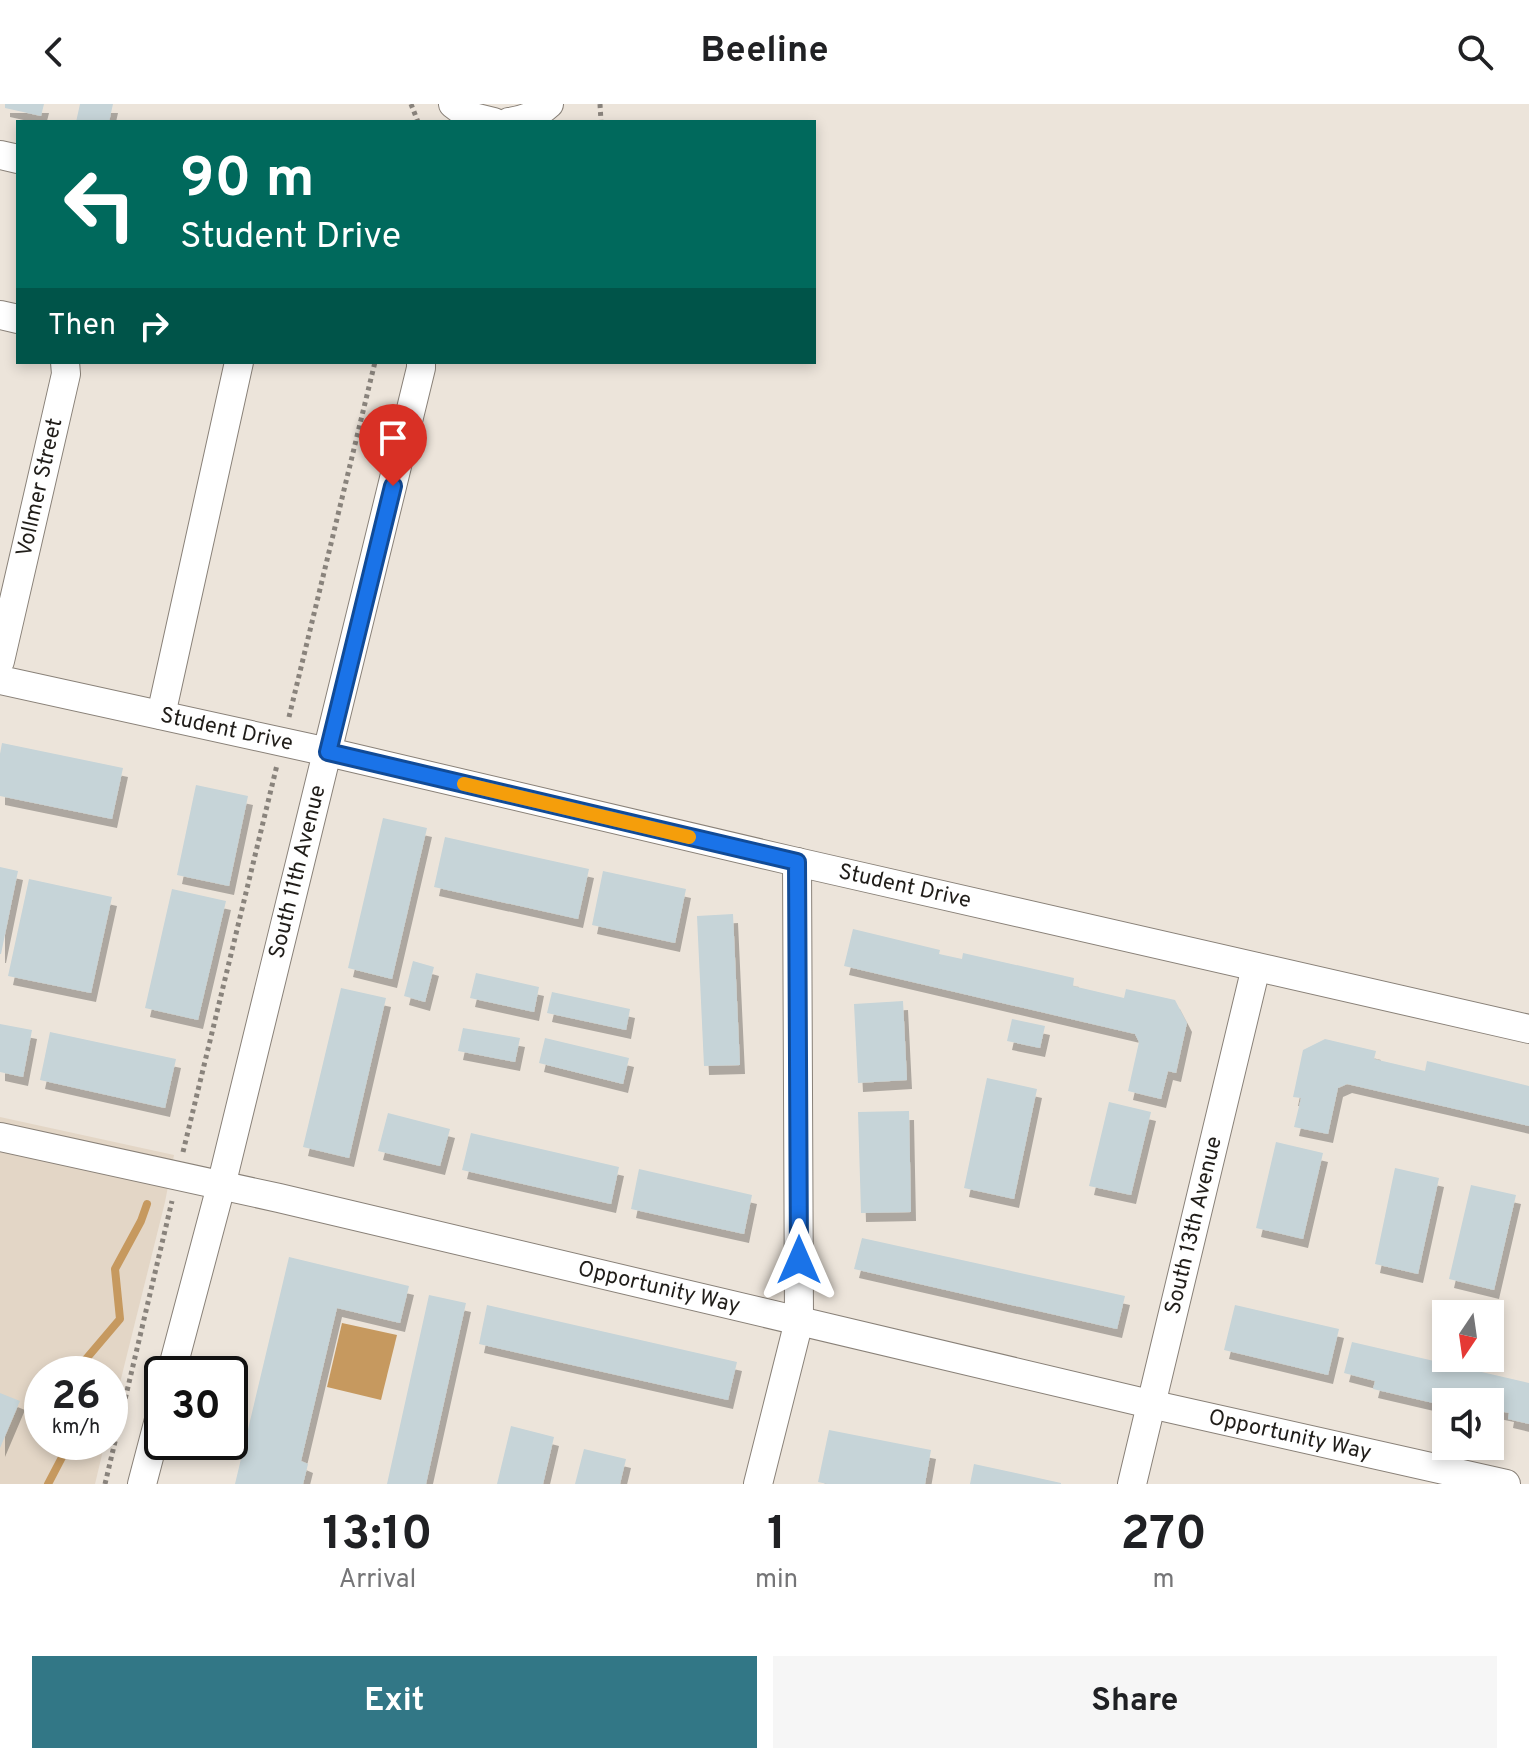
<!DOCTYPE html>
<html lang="en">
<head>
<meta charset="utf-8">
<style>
	body { margin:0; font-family:Overpass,sans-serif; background:#f6f6f6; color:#202124; height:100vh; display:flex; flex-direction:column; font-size:30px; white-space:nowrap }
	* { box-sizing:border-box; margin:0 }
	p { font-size:26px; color:#757577 }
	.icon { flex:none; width:44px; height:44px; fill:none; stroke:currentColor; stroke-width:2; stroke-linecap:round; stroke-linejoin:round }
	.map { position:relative; height:1380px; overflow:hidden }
	.drawer { display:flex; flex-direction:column; background:#fff; flex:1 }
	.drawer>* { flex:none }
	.hud { position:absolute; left:16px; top:16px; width:800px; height:244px; border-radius:0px; box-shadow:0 4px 12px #0003; background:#00695c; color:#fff; overflow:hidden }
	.needle { width:52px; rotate:193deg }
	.tools { position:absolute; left:1432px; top:1196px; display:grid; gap:16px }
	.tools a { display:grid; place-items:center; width:72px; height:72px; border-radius:0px; background:#fff; box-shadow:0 4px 12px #0003; font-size:40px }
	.speed { position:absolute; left:24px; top:1252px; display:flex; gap:16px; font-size:40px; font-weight:700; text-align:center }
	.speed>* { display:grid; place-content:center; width:104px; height:104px; border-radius:50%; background:#fff; box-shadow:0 4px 12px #0003; line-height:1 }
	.speed small { font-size:20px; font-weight:400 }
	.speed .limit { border:4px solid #111; border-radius:12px; background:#fff; color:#111 }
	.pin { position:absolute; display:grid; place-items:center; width:68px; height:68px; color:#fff; margin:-82px -34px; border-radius:50% 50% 50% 0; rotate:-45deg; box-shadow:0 0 8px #0007 }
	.pin .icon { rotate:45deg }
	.me { position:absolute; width:88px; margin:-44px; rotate:0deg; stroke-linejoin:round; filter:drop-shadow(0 0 6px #0008) }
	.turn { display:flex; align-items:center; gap:28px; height:168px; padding:0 32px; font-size:36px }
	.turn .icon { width:104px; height:104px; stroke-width:2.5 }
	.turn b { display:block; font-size:56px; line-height:68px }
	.then { display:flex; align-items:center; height:76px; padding:0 32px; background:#0003; gap:16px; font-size:30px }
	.eta { display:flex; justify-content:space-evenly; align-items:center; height:136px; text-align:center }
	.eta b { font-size:48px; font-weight:700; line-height:56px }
	.primary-button { display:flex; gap:16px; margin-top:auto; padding:16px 32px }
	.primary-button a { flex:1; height:92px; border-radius:0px; background:#327786; color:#fff; font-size:32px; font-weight:700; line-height:92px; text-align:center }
	.primary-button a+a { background:#f6f6f6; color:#202124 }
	header { display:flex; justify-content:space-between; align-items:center; height:104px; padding:0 32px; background:#fff; font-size:36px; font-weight:700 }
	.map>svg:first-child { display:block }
	.built { fill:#e3d6c6 }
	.water { fill:#c6995f }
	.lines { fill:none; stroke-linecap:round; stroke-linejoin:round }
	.stream { stroke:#c6995f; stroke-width:8 }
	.building { fill:#c6d4d8; filter:url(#shadow) }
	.minor-casing { stroke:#898178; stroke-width:30 }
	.path { stroke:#89837c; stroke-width:5; stroke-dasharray:4 4; stroke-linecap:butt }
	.minor { stroke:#fff; stroke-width:28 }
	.route-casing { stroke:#114b97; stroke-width:20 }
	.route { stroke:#1a73e8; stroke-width:14 }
	.slow { stroke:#f59e0b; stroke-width:14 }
	.labels { text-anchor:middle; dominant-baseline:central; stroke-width:6; stroke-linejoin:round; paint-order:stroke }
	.street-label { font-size:22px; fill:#201d19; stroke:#faf1e7 }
</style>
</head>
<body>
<header><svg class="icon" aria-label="back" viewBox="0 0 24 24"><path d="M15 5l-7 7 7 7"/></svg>Beeline<svg class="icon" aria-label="search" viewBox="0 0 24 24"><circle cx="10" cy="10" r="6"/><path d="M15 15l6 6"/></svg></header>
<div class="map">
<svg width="1529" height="1380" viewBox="0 0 1529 1380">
	<defs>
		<filter id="shadow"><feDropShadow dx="5" dy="9" stdDeviation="0" flood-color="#0004"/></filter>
	</defs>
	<rect width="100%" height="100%" fill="#ece4da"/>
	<path class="built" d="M 0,1013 L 174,1051 L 165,1098 L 110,1319 L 110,1270 L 42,1270 L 42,1338 L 105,1338 L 95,1380 L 0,1380 Z"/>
	<path class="water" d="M 342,1219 L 397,1231 L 381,1296 L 327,1283 Z"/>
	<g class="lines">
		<path class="stream" d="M 88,1270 L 86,1255 L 120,1215 L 115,1165 L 141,1117 L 147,1100
			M 48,1380 L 70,1338"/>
	</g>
	<path class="building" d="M 5,0 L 44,0 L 41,12 L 5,4 Z
		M 80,0 L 113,0 L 109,18 L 76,18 Z
		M 2,639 L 123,664 L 112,715 L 0,692 L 0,650 Z
		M 196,681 L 248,692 L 229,782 L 177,771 Z
		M 383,714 L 427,724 L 392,875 L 348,864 Z
		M 445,733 L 589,765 L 578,815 L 434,783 Z
		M 0,763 L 18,767 L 1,850 L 0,850 Z
		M 603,767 L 686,785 L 675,839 L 592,821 Z
		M 29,775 L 112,793 L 91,889 L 8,872 Z
		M 172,785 L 226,797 L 198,916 L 145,904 Z
		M 733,810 L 740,961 L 704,962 L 697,812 Z
		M 853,825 L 940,846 L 939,850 L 962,855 L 963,849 L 1074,874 L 1073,882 L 1124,894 L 1126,885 L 1175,896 L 1187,919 L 1176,969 L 1168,967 L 1161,995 L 1128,987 L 1139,938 L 1135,930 L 844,862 Z
		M 413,857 L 434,863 L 425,898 L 404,892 Z
		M 476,869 L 539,883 L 534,908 L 470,894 Z
		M 341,884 L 386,894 L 349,1054 L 303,1043 Z
		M 552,888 L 630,905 L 626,926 L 547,909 Z
		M 903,897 L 907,976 L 858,979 L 854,900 Z
		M 1012,915 L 1045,922 L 1040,944 L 1007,937 Z
		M 0,920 L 32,926 L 23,973 L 0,968 Z
		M 463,924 L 520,934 L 515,958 L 458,947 Z
		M 50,928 L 176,955 L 165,1004 L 40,976 Z
		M 545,934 L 629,954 L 623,980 L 539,959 Z
		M 1325,935 L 1376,947 L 1374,955 L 1425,967 L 1427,957 L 1529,982 L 1529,1022 L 1347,980 L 1338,984 L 1328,1030 L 1294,1023 L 1301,994 L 1293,993 L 1303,946 Z
		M 987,974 L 1037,985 L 1014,1095 L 964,1084 Z
		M 1109,998 L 1151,1008 L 1131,1091 L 1089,1082 Z
		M 909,1007 L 911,1108 L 861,1109 L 858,1008 Z
		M 388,1009 L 450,1025 L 440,1062 L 378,1047 Z
		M 471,1029 L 619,1063 L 611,1100 L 462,1066 Z
		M 1276,1038 L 1323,1049 L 1303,1135 L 1256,1124 Z
		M 1395,1064 L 1439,1074 L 1418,1170 L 1375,1160 Z
		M 639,1065 L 752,1091 L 744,1130 L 631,1105 Z
		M 1471,1081 L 1516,1091 L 1494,1186 L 1449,1175 Z
		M 862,1134 L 1125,1192 L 1117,1225 L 854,1165 Z
		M 289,1153 L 409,1182 L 400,1219 L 337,1204 L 301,1357 L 308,1360 L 303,1380 L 235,1380 Z
		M 429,1191 L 466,1199 L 426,1380 L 387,1380 Z
		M 487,1201 L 737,1258 L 728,1296 L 479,1240 Z
		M 1235,1201 L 1339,1225 L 1328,1271 L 1224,1246 Z
		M 1352,1238 L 1529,1279 L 1529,1320 L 1508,1315 L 1509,1309 L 1490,1305 L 1490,1298 L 1446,1298 L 1446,1302 L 1373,1285 L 1375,1277 L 1344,1269 Z
		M 0,1289 L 20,1297 L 0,1344 Z
		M 511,1322 L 554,1333 L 543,1380 L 497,1380 Z
		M 829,1326 L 931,1346 L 925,1380 L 827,1380 L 818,1378 Z
		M 584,1345 L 626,1355 L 620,1380 L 575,1380 Z
		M 974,1360 L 1061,1379 L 1061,1380 L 970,1380 Z"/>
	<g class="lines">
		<defs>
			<g id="minor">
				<path d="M 453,0 L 469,12 L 494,18"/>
				<path d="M 509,18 C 525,16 537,11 549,0"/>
				<path d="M 0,51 L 18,55"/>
				<path d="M 0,211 L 18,215"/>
				<path id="s1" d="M 0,557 L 66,270 L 65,258"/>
				<path id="s2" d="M 0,576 L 328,648 L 797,758 L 1529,925"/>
				<path d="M 161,611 L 239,258"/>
				<path id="s3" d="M 0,1033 L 279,1094 L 1150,1300 L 1506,1380"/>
				<path id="s4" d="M 171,1270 L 221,1082 L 421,264 L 421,258"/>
				<path d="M 142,1380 L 162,1304"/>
				<path d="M 758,1380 L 799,1217 L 797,758"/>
				<path id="s5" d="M 1132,1380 L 1256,863"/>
			</g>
		</defs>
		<use href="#minor" class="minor-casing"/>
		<path class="path" d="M 411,0 L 418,18
			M 600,0 L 601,18
			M 289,613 L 375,258
			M 183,1048 L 277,661
			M 105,1380 L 172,1097"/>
		<use href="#minor" class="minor"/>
	</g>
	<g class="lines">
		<defs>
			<path id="route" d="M 393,382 L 328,648 L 797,758 L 799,1156"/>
		</defs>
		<use href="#route" class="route-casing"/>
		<use href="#route" class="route"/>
		<path class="slow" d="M 464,680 L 689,733"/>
	</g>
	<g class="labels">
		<g class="street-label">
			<text stroke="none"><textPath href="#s1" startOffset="178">Vollmer Street</textPath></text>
			<text stroke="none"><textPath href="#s2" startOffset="232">Student Drive</textPath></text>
			<text stroke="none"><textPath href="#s4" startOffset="518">South 11th Avenue</textPath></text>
			<text stroke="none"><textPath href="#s2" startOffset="928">Student Drive</textPath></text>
			<text stroke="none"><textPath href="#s5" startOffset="266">South 13th Avenue</textPath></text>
			<text stroke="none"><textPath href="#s3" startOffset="676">Opportunity Way</textPath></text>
			<text stroke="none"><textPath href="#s3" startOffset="1324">Opportunity Way</textPath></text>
		</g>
	</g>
</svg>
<div class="tools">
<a><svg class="needle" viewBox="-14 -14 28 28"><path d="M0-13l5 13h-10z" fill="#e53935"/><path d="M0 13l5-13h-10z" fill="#757577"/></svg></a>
<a><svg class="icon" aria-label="sound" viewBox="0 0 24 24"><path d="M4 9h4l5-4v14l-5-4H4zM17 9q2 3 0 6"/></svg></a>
</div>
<div class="speed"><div>26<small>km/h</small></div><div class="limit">30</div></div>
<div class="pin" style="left:393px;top:382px;background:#d93025"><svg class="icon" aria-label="arrive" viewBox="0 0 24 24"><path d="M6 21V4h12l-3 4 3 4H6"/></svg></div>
<svg class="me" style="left:799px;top:1156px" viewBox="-20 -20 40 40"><path d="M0-17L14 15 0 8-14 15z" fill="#1a73e8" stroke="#fff" stroke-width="4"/></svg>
<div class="hud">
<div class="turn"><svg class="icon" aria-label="left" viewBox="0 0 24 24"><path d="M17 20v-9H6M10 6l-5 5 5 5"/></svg><div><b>90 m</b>Student Drive</div></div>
<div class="then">Then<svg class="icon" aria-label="right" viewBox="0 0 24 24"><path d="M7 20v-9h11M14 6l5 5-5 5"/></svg></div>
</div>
</div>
<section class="drawer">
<div class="eta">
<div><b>13:10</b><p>Arrival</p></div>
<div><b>1</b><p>min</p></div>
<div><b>270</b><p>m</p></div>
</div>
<div class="primary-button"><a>Exit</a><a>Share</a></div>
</section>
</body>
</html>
